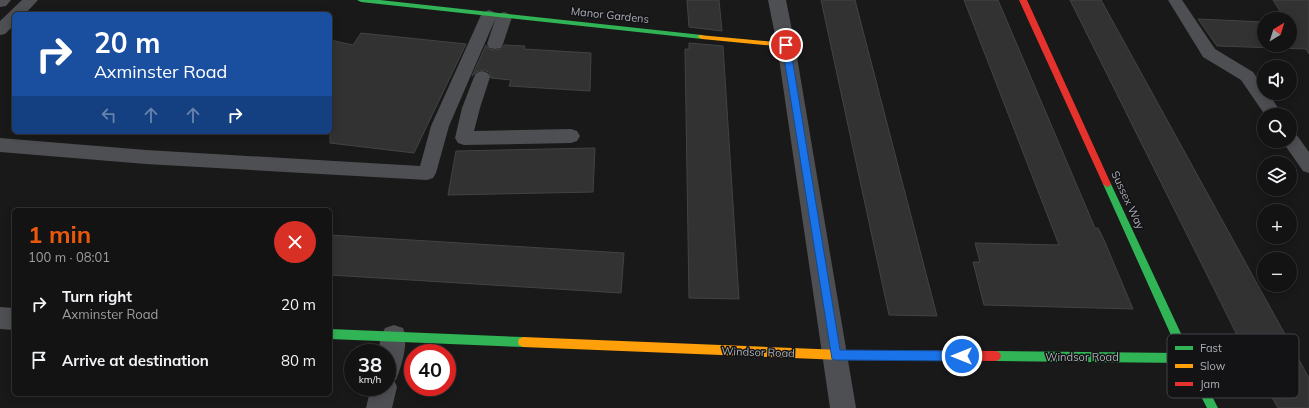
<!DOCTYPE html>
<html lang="en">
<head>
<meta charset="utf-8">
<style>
	body { margin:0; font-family:Mulish,sans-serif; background:#202021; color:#f1f3f6; height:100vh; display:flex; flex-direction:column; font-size:15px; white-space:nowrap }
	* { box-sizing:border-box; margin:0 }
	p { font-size:13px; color:#9d9ea0 }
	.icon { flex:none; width:22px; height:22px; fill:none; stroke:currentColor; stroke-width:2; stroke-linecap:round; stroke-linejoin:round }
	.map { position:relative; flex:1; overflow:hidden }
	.sheet { position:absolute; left:12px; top:208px; width:320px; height:188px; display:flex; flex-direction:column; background:#131313; border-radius:6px; box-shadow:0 2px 10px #0003,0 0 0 1px #323233 }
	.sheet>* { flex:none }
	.hud { position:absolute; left:12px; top:12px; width:320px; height:122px; border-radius:6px; box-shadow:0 2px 10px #0003,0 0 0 1px #323233; background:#1a4fa0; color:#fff; overflow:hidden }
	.needle { width:26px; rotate:38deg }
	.tools { position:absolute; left:1257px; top:12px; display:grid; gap:8px }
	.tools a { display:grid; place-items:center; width:40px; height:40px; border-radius:50%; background:#131313; box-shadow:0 2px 10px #0003,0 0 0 1px #323233; font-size:20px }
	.speed { position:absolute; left:344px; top:344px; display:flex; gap:8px; font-size:20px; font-weight:700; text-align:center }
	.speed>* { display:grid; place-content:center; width:52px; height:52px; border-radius:50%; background:#131313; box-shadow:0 2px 10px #0003,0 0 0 1px #323233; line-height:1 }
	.speed small { font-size:10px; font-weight:400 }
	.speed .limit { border:6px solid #d22; background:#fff; color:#111 }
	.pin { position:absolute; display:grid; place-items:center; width:34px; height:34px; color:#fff; margin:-17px; border:2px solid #fff; border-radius:50%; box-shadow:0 1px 4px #0007 }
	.me { position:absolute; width:44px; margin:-22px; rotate:270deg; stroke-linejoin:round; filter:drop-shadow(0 0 3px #0008) }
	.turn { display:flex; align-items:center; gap:14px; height:84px; padding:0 16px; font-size:18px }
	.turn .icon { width:52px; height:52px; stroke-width:2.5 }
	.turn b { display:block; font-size:28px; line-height:34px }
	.lanes { display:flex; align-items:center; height:38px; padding:0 16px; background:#0003; justify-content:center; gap:20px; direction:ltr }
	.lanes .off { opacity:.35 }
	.round { display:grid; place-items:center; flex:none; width:42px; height:42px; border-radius:21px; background:#202021 }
	.head { display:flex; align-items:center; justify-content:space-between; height:68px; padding:0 16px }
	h1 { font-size:24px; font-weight:700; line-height:30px; color:#ea580c }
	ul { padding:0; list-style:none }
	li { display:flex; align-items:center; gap:12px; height:56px; padding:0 16px }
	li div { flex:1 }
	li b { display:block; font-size:15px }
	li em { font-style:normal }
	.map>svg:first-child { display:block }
	.building { fill:#323233; stroke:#424345 }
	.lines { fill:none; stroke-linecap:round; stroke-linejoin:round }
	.lane { fill:#4e4f52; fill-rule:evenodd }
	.street { fill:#4e4f52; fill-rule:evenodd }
	.fast { fill:#30b455; fill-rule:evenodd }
	.slow { fill:#ff9f0a; fill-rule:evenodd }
	.jam { fill:#e5322d; fill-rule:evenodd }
	.route { fill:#1a73e8; stroke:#114b97 }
	.labels { text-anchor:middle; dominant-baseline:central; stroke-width:3; stroke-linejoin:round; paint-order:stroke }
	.street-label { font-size:11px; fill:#acafb8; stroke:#131315 }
	.key { fill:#131315; stroke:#414246; stroke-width:1 }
	.key-label { font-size:11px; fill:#acafb8 }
</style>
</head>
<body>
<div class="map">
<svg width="1309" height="408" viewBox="0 0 1309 408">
	<rect width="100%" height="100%" fill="#191919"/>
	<path class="building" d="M 687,0 L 719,0 L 722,31 L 689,27 Z
		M 821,0 L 855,0 L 937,316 L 889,315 Z
		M 964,0 L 998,0 L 1095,228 L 1098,228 L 1104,240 L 1133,309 L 984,305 L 973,262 L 980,262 L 975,243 L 1059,245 Z
		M 1070,0 L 1101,0 L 1309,378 L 1309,408 L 1278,408 L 1244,349 Z
		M 1273,0 L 1309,0 L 1309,54 L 1306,49 L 1217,46 L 1198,19 L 1264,22 L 1264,45 L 1290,45 L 1290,19 L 1285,19 Z
		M 361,33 L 466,44 L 414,153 L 330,143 L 330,40 L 353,45 Z
		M 689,43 L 723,46 L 739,299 L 689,298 L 685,49 L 689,49 Z
		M 486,45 L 489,49 L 495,50 L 501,49 L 504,45 L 525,46 L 524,49 L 591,53 L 590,91 L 509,86 L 511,80 L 491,78 L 489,72 L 482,70 L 476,72 L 472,76 Z
		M 595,148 L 593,192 L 448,195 L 456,151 Z
		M 330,235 L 624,253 L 621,293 L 330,275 Z"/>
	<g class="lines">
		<path class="lane" d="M 22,0 L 38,0 L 25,14 L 14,14 L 14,25 L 5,34 L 0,35 L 0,21 Z
			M 1168,0 L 1182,0 L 1215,49 L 1253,72 L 1264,88 L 1264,93 L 1268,93 L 1283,115 L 1265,115 L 1241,80 L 1203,57 Z
			M 489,10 L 494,12 L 497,15 L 449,126 L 436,173 L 433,178 L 427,180 L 146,164 L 0,152 L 0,138 L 146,150 L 420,166 L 431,126 L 481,15 L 484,12 Z
			M 504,12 L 509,14 L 512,17 L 503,44 L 501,48 L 495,49 L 489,48 L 487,44 L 496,17 L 499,14 Z
			M 482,71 L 488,73 L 490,77 L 480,108 L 474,131 L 571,129 L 577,131 L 580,136 L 577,141 L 571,143 L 464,145 L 458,143 L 455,138 L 462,108 L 474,77 L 476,73 Z
			M 1290,132 L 1296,134 L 1309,152 L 1309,173 L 1303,171 L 1282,141 L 1290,141 Z"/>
		<path class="street" d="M 0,0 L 11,0 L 6,6 L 0,7 Z
			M 768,0 L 786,0 L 795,45 L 856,408 L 830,408 L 777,45 Z
			M 0,307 L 14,308 L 14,330 L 0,329 Z
			M 394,325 L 403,328 C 409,342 402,365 396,380 L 394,380 L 397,387 L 392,408 L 366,408 L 371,387 L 387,387 L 387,353 L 378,353 L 381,336 L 385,328 Z"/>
		<path class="fast" d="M 357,0 L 380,0 L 702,35 L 706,37 L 702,39 L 361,2 Z
			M 1107,181 L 1111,184 L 1191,355 L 1218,408 L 1207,408 L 1184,363 L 996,361 L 992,359 L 991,356 L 992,353 L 996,351 L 1179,353 L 1103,184 Z
			M 330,329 L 523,337 L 527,339 L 528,342 L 527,345 L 523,347 L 330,339 Z"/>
		<path class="slow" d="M 699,35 L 786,43 L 790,45 L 786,47 L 702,39 L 698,37 Z
			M 523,337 L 841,350 L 845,352 L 846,355 L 845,358 L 841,360 L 523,347 L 519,345 L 518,342 L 519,339 Z"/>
		<path class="jam" d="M 1019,0 L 1027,0 L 1111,184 L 1110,186 L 1107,187 L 1103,184 Z
			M 841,350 L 996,351 L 1000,353 L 1001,356 L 1000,359 L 996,361 L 841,360 L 837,358 L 836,355 L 837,352 Z"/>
	</g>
	<path class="route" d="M 786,42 L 790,45 L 840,350 L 962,351 L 966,352 L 967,356 L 966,359 L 962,361 L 835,360 L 832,359 L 782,45 Z"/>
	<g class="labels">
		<g class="street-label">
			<text transform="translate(610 15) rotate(6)">Manor Gardens</text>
			<text transform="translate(1128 200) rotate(65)">Sussex Way</text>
			<text transform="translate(758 352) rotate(2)">Windsor Road</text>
			<text x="1082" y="357">Windsor Road</text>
		</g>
	</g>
	<rect x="1167" y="334" width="132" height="64" rx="6" class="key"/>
	<rect x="1175" y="346" width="18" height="4" fill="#30b455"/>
	<rect x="1175" y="364" width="18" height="4" fill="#ff9f0a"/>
	<rect x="1175" y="382" width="18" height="4" fill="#e5322d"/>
	<g class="key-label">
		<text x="1200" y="352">Fast</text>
		<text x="1200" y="370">Slow</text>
		<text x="1200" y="388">Jam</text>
	</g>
</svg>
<div class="tools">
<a><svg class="needle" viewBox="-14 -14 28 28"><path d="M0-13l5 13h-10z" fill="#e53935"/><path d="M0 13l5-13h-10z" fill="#9d9ea0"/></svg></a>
<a><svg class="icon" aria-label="sound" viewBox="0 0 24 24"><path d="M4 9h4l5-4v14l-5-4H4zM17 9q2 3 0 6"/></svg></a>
<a><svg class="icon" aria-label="search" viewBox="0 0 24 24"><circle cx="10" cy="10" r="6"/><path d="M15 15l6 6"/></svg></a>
<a><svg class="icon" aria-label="layers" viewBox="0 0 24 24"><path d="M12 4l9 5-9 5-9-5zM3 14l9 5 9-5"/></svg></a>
<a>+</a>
<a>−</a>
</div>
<div class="speed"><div>38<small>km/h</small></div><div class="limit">40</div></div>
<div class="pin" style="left:786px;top:45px;background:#d93025"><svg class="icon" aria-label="arrive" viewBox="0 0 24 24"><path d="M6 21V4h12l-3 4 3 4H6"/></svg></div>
<svg class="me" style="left:962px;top:356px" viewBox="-20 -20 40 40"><circle r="17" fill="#1a73e8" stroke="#fff" stroke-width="3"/><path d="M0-11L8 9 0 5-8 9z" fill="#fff"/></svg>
<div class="hud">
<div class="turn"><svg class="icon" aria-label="right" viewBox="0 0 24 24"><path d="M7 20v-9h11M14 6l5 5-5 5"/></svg><div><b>20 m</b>Axminster Road</div></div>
<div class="lanes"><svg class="icon off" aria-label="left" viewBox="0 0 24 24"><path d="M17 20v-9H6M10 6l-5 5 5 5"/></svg><svg class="icon off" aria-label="ahead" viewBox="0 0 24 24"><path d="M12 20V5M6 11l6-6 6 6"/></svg><svg class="icon off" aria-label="ahead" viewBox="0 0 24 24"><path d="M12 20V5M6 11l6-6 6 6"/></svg><svg class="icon" aria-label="right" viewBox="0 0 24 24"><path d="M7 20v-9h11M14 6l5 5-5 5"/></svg></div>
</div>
<section class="sheet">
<div class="head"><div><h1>1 min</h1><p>100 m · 08:01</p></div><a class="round" style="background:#d93025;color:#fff"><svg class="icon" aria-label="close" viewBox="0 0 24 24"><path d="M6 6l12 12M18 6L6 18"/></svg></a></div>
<ul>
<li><svg class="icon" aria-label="right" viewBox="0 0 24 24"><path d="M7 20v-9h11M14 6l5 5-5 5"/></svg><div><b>Turn right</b><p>Axminster Road</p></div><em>20 m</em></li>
<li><svg class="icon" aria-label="arrive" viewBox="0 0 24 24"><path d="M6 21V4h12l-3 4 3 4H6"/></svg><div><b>Arrive at destination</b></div><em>80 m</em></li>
</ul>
</section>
</div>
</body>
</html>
